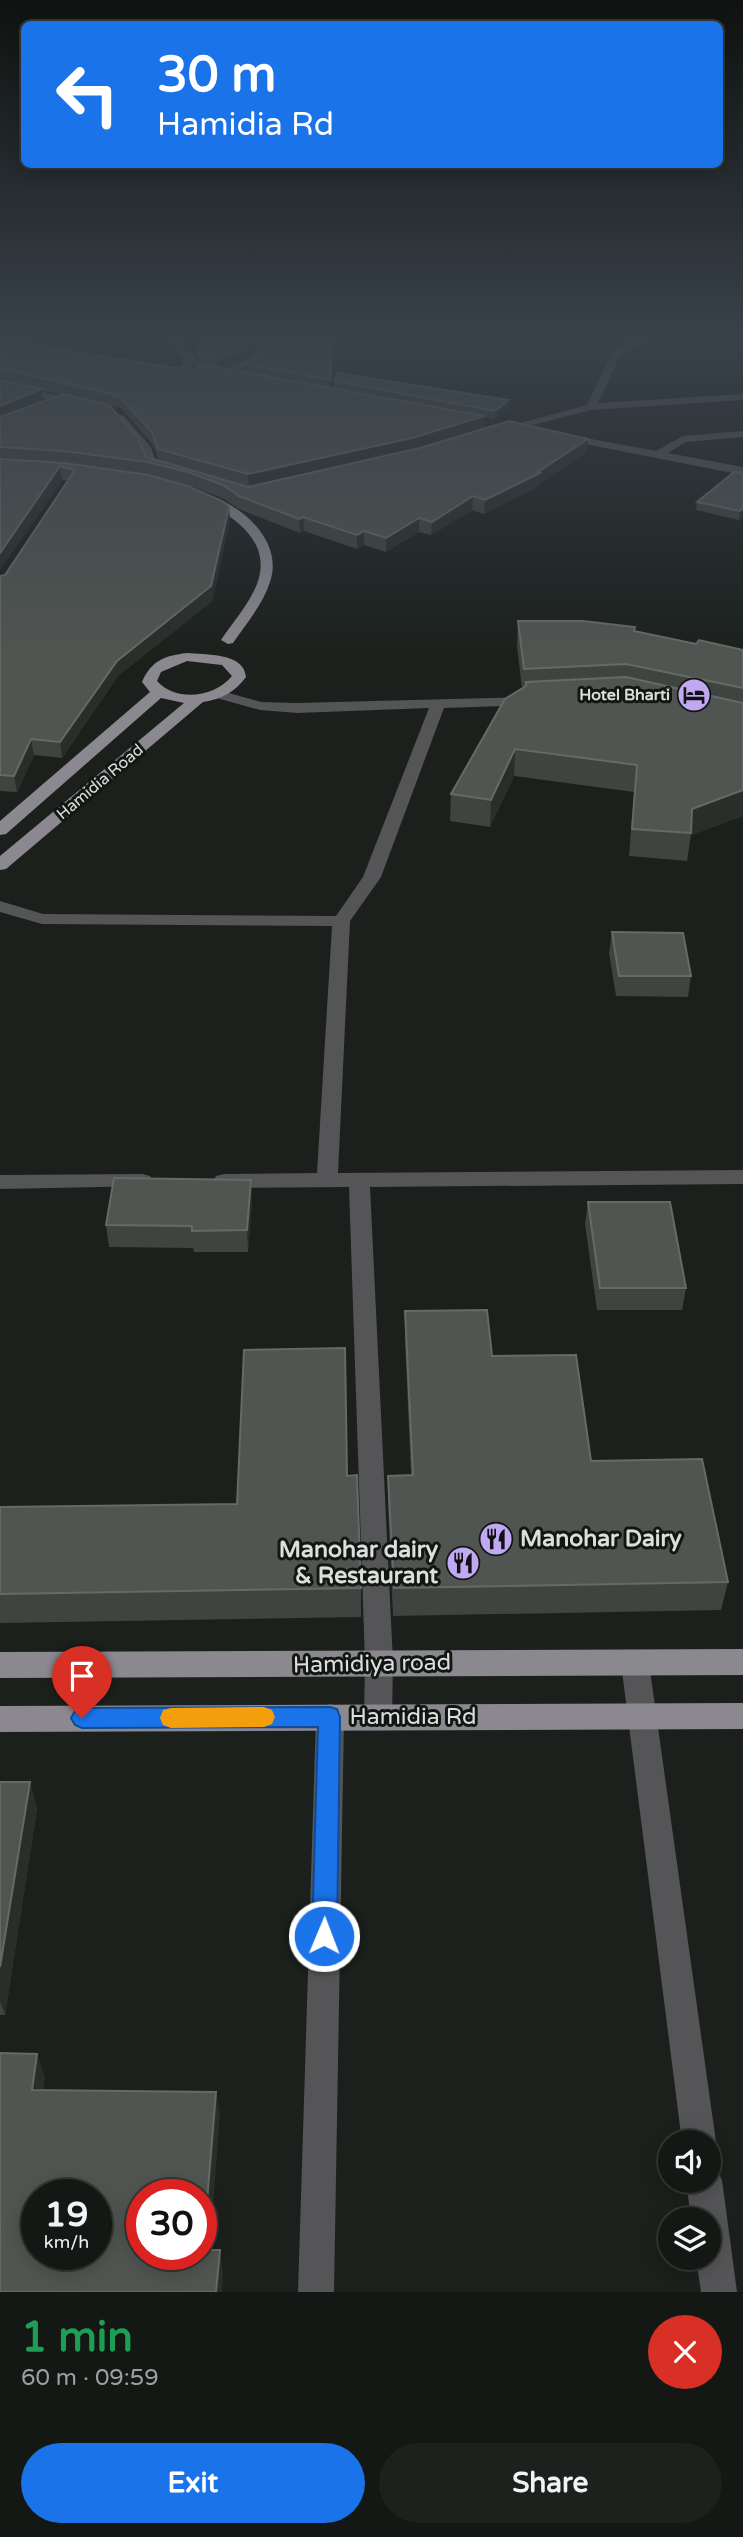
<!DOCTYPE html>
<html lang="en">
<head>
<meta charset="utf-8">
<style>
	body { margin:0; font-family:"Varela Round",sans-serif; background:#1d211e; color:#f1f3f6; height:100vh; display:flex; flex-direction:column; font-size:26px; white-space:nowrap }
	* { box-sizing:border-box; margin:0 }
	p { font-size:23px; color:#9da0a0 }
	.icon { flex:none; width:38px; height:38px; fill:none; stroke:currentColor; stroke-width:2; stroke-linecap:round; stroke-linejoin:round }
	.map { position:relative; height:2292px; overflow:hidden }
	.panel { display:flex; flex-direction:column; background:#141815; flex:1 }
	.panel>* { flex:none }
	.guide { position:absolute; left:21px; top:21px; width:702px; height:147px; border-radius:10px; box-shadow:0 4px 18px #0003,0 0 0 2px #333734; background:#1a73e8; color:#fff; overflow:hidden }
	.buttons { position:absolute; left:658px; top:2130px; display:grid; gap:14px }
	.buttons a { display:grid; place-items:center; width:63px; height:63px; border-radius:50%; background:#141815; box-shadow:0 4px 18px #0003,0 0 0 2px #333734; font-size:35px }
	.speed { position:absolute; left:21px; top:2179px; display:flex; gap:14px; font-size:35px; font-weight:700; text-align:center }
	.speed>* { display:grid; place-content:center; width:91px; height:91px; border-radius:50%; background:#141815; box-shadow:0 4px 18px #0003,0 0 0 2px #333734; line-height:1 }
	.speed small { font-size:18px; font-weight:400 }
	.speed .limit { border:10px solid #d22; background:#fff; color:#111 }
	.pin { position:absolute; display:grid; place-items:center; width:60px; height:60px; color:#fff; margin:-72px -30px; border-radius:50% 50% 50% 0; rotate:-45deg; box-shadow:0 0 7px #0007 }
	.pin .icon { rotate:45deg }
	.me { position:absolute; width:77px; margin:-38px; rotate:1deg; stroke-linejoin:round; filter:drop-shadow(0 0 5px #0008) }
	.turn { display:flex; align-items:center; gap:24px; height:147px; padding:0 21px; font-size:32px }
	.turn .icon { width:91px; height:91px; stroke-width:2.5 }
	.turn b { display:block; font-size:49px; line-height:60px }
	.round { display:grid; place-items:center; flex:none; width:74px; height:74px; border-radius:37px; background:#1d211e }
	.head { display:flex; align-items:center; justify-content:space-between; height:119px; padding:0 21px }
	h1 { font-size:42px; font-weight:700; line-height:52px; color:#1e9e55 }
	.button { display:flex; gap:14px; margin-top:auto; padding:14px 21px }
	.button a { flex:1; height:80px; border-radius:42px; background:#1a73e8; color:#fff; font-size:28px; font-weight:700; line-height:80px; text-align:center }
	.button a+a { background:#1d211e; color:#f1f3f6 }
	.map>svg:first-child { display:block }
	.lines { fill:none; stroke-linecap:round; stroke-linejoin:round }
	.minor { fill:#555457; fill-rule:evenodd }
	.major { fill:#8b898f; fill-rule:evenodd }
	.wall { fill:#3f4440; fill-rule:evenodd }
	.shaded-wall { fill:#292e2a }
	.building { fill:#505551; stroke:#666a67; stroke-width:2; fill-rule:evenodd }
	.route { fill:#1a73e8; stroke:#114b97; stroke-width:2 }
	.slow { fill:#f59e0b }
	.labels { text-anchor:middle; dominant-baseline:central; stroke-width:6; stroke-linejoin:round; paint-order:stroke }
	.far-poi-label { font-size:16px; font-weight:bold; fill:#dce0dd; stroke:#121713; text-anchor:end }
	.far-street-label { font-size:16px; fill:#dce0dd; stroke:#121713 }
	.near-poi-label { font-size:23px; font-weight:bold; fill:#dce0dd; stroke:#121713; text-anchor:start }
	.near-street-label { font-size:23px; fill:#dce0dd; stroke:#121713 }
</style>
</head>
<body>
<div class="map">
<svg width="743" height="2292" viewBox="0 0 743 2292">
	<rect width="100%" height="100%" fill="#1b201c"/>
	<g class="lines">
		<path class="minor" d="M 164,339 L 175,339 L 196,356 L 197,358 L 188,372 L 179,370 L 186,359 Z
			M 261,339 L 271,339 L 255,365 L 213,376 L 213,372 L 247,361 Z
			M 637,339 L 651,339 L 621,354 L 598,403 L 743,394 L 743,400 L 591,410 L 497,434 L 491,431 L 587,405 L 613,350 Z
			M 0,383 L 82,401 L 87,404 L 82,407 L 0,389 Z
			M 115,415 L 123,415 L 151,447 L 157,464 L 175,469 L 175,473 L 148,468 L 141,450 L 115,419 Z
			M 743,431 L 743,437 L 686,442 L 668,453 L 743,467 L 743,475 L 559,439 L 553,436 L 559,433 L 656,451 L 683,436 Z
			M 218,690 L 261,702 L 297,703 L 529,697 L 536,701 L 529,705 L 444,708 L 381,877 L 350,921 L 338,1173 L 743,1170 L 743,1184 L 370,1187 L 393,1662 L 392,1717 L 388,1726 L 378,1730 L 368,1726 L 364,1717 L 365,1662 L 349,1187 L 224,1188 L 216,1186 L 213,1181 L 216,1176 L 224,1174 L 317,1173 L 332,926 L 42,924 L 0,912 L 0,901 L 43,914 L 336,916 L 363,877 L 429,708 L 297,713 L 260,710 L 213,697 L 211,694 Z
			M 142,1174 L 150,1176 L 153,1181 L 150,1186 L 0,1189 L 0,1175 Z
			M 635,1650 L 645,1654 L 649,1663 L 716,2142 L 709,2155 L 709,2142 L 682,2142 L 621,1663 L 625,1654 Z
			M 330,1704 L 340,1708 L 344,1717 L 334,2292 L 298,2292 L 316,1717 L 320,1708 Z
			M 709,2164 L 716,2168 L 722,2180 L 737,2292 L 701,2292 L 696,2258 L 709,2258 L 709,2219 L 691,2219 L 686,2180 L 709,2180 Z"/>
		<path class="major" d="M 206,494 C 242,505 284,541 270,582 C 263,604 246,624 233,643 L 228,644 L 221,640 C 233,622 249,604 257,584 C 273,542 234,516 202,501 L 202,495 Z
			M 187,653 C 205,655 244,652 246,677 C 235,692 222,699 203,702 L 6,869 L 0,870 L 0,856 L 184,703 L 161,698 L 6,834 L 0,835 L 0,821 L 150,692 L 142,682 C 152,660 164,656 187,653 ZM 187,661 L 222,665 L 232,676 C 214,698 176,702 157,681 L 161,672 Z
			M 743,1649 L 743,1675 L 0,1678 L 0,1652 Z
			M 743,1703 L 743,1729 L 0,1732 L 0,1706 Z"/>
	</g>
	<path class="wall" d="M 200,339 L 258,339 L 245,359 L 219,368 L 241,372 L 241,363 L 257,358 L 268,339 L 333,339 L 331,388 L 334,389 L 334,381 L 509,400 L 509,408 L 494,419 L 484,417 L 483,429 L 588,439 L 587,452 L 539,484 L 539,486 L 484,514 L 472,510 L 431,535 L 419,532 L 386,552 L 364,545 L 357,549 L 304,531 L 300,533 L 239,509 L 224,499 L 189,485 L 156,477 L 230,520 L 212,601 L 118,676 L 62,758 L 34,755 L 17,792 L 0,791 L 0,576 L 5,575 L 68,481 L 62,480 L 0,570 L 0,340 L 196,371 L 199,365 L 199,357 ZM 42,390 L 45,391 L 61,395 L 43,401 ZM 110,406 L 121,408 L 153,445 L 159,461 L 146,457 Z
		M 743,474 L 743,516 L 739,520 L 696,510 L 697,502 Z
		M 518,621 L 635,627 L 635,631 L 696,644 L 743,650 L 743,816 L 691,835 L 687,861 L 629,856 L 634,792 L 514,776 L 490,827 L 450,821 L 451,794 L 522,688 L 517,646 Z
		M 612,932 L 691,976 L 688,997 L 616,996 L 609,953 Z
		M 252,1201 L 248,1252 L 194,1252 L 193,1248 L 109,1247 L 106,1225 Z
		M 588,1202 L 686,1288 L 682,1310 L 597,1310 L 585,1224 Z
		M 405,1311 L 492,1356 L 591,1461 L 728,1582 L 721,1610 L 393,1616 L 388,1504 L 388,1476 L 411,1475 L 405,1339 Z
		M 347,1476 L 361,1588 L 361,1617 L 0,1623 L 0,1507 L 237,1504 Z
		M 0,1782 L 30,1782 L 37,1809 L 5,2015 L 0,2015 Z"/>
	<path class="shaded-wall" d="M 252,339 L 258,339 L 245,359 L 218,368 L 217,359 Z
		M 42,389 L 43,402 L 0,419 L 0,406 Z
		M 509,400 L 509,408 L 494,419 L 495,411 Z
		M 484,416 L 483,429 L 411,451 L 249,487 L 248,474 Z
		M 588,439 L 587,452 L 539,484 L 539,486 L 484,514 L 485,500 L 538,472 Z
		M 60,466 L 62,480 L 0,570 L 0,553 Z
		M 473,496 L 472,510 L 431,535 L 432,522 Z
		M 229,507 L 230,520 L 212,601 L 118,676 L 62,758 L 60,742 L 117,661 Z
		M 743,508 L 743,516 L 739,520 L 740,511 Z
		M 303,517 L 304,531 L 300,533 L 299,519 Z
		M 419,518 L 419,532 L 386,552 L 386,538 Z
		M 364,531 L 364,545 L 357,549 L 357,535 Z
		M 31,739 L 34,755 L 17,792 L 14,776 Z
		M 515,749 L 514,776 L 490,827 L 491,800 Z
		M 743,790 L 743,816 L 691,835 L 692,809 Z
		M 251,1180 L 252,1201 L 248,1252 L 247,1230 Z
		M 30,1782 L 37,1809 L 5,2015 L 0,2001 L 0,1967 Z
		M 37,2054 L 45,2077 L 40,2113 L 32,2090 Z
		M 216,2092 L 220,2115 L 208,2270 L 203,2250 Z
		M 220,2250 L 223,2271 L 222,2292 L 216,2292 Z"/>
	<path class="building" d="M 200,339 L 252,339 L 245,350 L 217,359 L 199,357 Z
		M 268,339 L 332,339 L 330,380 L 241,363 L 257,358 Z
		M 0,340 L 196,371 L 197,365 L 216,367 L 484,416 L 412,438 L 248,474 L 158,449 L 152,432 L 119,396 L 0,368 Z
		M 338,373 L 509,400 L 495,411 L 334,381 Z
		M 0,380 L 42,389 L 0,406 Z
		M 63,394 L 109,405 L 138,438 L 146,457 L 248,487 L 420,448 L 509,421 L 588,439 L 538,472 L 540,473 L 485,500 L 473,496 L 432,522 L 419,518 L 386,538 L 364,531 L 357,535 L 303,517 L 299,519 L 239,496 L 223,485 L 188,472 L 147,462 L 64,451 L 0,447 L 0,417 Z
		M 0,459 L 64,463 L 148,475 L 188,486 L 222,501 L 229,507 L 211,586 L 117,661 L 60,742 L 31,739 L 14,776 L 0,775 L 0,576 L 5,575 L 75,470 L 60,466 L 0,553 Z
		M 734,472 L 743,474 L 743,508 L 740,511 L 697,502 Z
		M 518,621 L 583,621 L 635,627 L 634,631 L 696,644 L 699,640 L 743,650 L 743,688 L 626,664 L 524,669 Z
		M 626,677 L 743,703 L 743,790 L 692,809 L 691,833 L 632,829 L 637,765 L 515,749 L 491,800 L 451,794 L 505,699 L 526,686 L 526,682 Z
		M 612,932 L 683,933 L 691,976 L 619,976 Z
		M 114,1178 L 251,1180 L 247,1230 L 192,1231 L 192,1226 L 106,1225 Z
		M 588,1202 L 670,1202 L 686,1288 L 600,1288 Z
		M 487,1310 L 492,1356 L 576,1355 L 591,1461 L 702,1459 L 728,1582 L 394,1588 L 388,1476 L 413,1475 L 405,1311 Z
		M 345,1348 L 347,1476 L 357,1475 L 361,1588 L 0,1594 L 0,1507 L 237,1504 L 244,1350 Z
		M 0,1782 L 30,1782 L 0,1967 Z
		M 0,2053 L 37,2054 L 32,2090 L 216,2092 L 203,2250 L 220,2250 L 216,2292 L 0,2292 ZM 37,2194 L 96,2194 L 96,2254 L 37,2254 ZM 142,2194 L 201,2194 L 201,2254 L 142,2254 Z"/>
	<linearGradient id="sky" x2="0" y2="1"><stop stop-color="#0f120f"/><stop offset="0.51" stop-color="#39424b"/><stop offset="1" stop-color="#39424b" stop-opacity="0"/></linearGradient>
	<rect width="743" height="660" fill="url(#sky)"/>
	<path class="route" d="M 330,1707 L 337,1709 L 340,1717 L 337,1936 L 333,1944 L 324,1948 L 316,1944 L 312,1936 L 318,1727 L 82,1728 L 75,1725 L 71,1718 L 75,1711 L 82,1708 Z"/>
	<path class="slow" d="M 264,1707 L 272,1710 L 275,1717 L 272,1724 L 264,1727 L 171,1728 L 163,1725 L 160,1718 L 163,1710 L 171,1708 Z"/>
	<defs>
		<symbol id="hotel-disc" viewBox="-11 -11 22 22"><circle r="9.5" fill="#c0a8f3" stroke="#121713"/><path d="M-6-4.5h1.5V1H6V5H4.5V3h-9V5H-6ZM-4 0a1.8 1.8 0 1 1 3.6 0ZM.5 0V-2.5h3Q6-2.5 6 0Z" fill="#111"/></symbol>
		<symbol id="restaurant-disc" viewBox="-11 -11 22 22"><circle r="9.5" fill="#c0a8f3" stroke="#121713"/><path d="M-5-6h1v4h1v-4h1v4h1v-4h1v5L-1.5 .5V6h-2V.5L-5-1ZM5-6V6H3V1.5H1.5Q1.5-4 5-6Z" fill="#111"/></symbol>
	</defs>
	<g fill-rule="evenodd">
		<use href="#hotel-disc" x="675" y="676" width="38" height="38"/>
		<use href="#restaurant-disc" x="477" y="1520" width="38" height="38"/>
		<use href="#restaurant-disc" x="444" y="1544" width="38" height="38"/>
	</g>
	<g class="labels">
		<g class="far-poi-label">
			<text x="670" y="695">Hotel Bharti</text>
		</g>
		<g class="far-street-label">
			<text transform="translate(100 782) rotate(-40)">Hamidia Road</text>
		</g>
		<g class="near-poi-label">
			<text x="520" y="1539">Manohar Dairy</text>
			<text x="438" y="1550" text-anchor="end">Manohar dairy<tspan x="438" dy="26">&amp; Restaurant</tspan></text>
		</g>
		<g class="near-street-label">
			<text transform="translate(372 1664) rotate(-1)">Hamidiya road</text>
			<text x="413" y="1717">Hamidia Rd</text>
		</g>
	</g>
</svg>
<div class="buttons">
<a><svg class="icon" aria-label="sound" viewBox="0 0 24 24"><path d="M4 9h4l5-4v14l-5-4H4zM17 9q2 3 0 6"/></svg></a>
<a><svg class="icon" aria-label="layers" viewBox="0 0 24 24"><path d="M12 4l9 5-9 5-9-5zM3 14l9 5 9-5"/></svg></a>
</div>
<div class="speed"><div>19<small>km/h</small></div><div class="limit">30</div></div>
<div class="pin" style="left:82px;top:1718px;background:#d93025"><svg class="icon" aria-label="arrive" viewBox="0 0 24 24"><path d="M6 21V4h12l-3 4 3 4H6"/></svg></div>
<svg class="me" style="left:324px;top:1936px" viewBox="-20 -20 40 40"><circle r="17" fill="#1a73e8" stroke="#fff" stroke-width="3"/><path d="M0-11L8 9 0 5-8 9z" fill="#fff"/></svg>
<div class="guide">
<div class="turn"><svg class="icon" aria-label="left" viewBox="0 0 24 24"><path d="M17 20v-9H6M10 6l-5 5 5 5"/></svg><div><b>30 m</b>Hamidia Rd</div></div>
</div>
</div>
<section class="panel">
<div class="head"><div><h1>1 min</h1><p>60 m · 09:59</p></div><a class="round" style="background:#d93025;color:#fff"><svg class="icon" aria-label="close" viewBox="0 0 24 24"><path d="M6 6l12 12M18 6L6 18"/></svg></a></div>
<div class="button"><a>Exit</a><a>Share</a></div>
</section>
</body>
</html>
